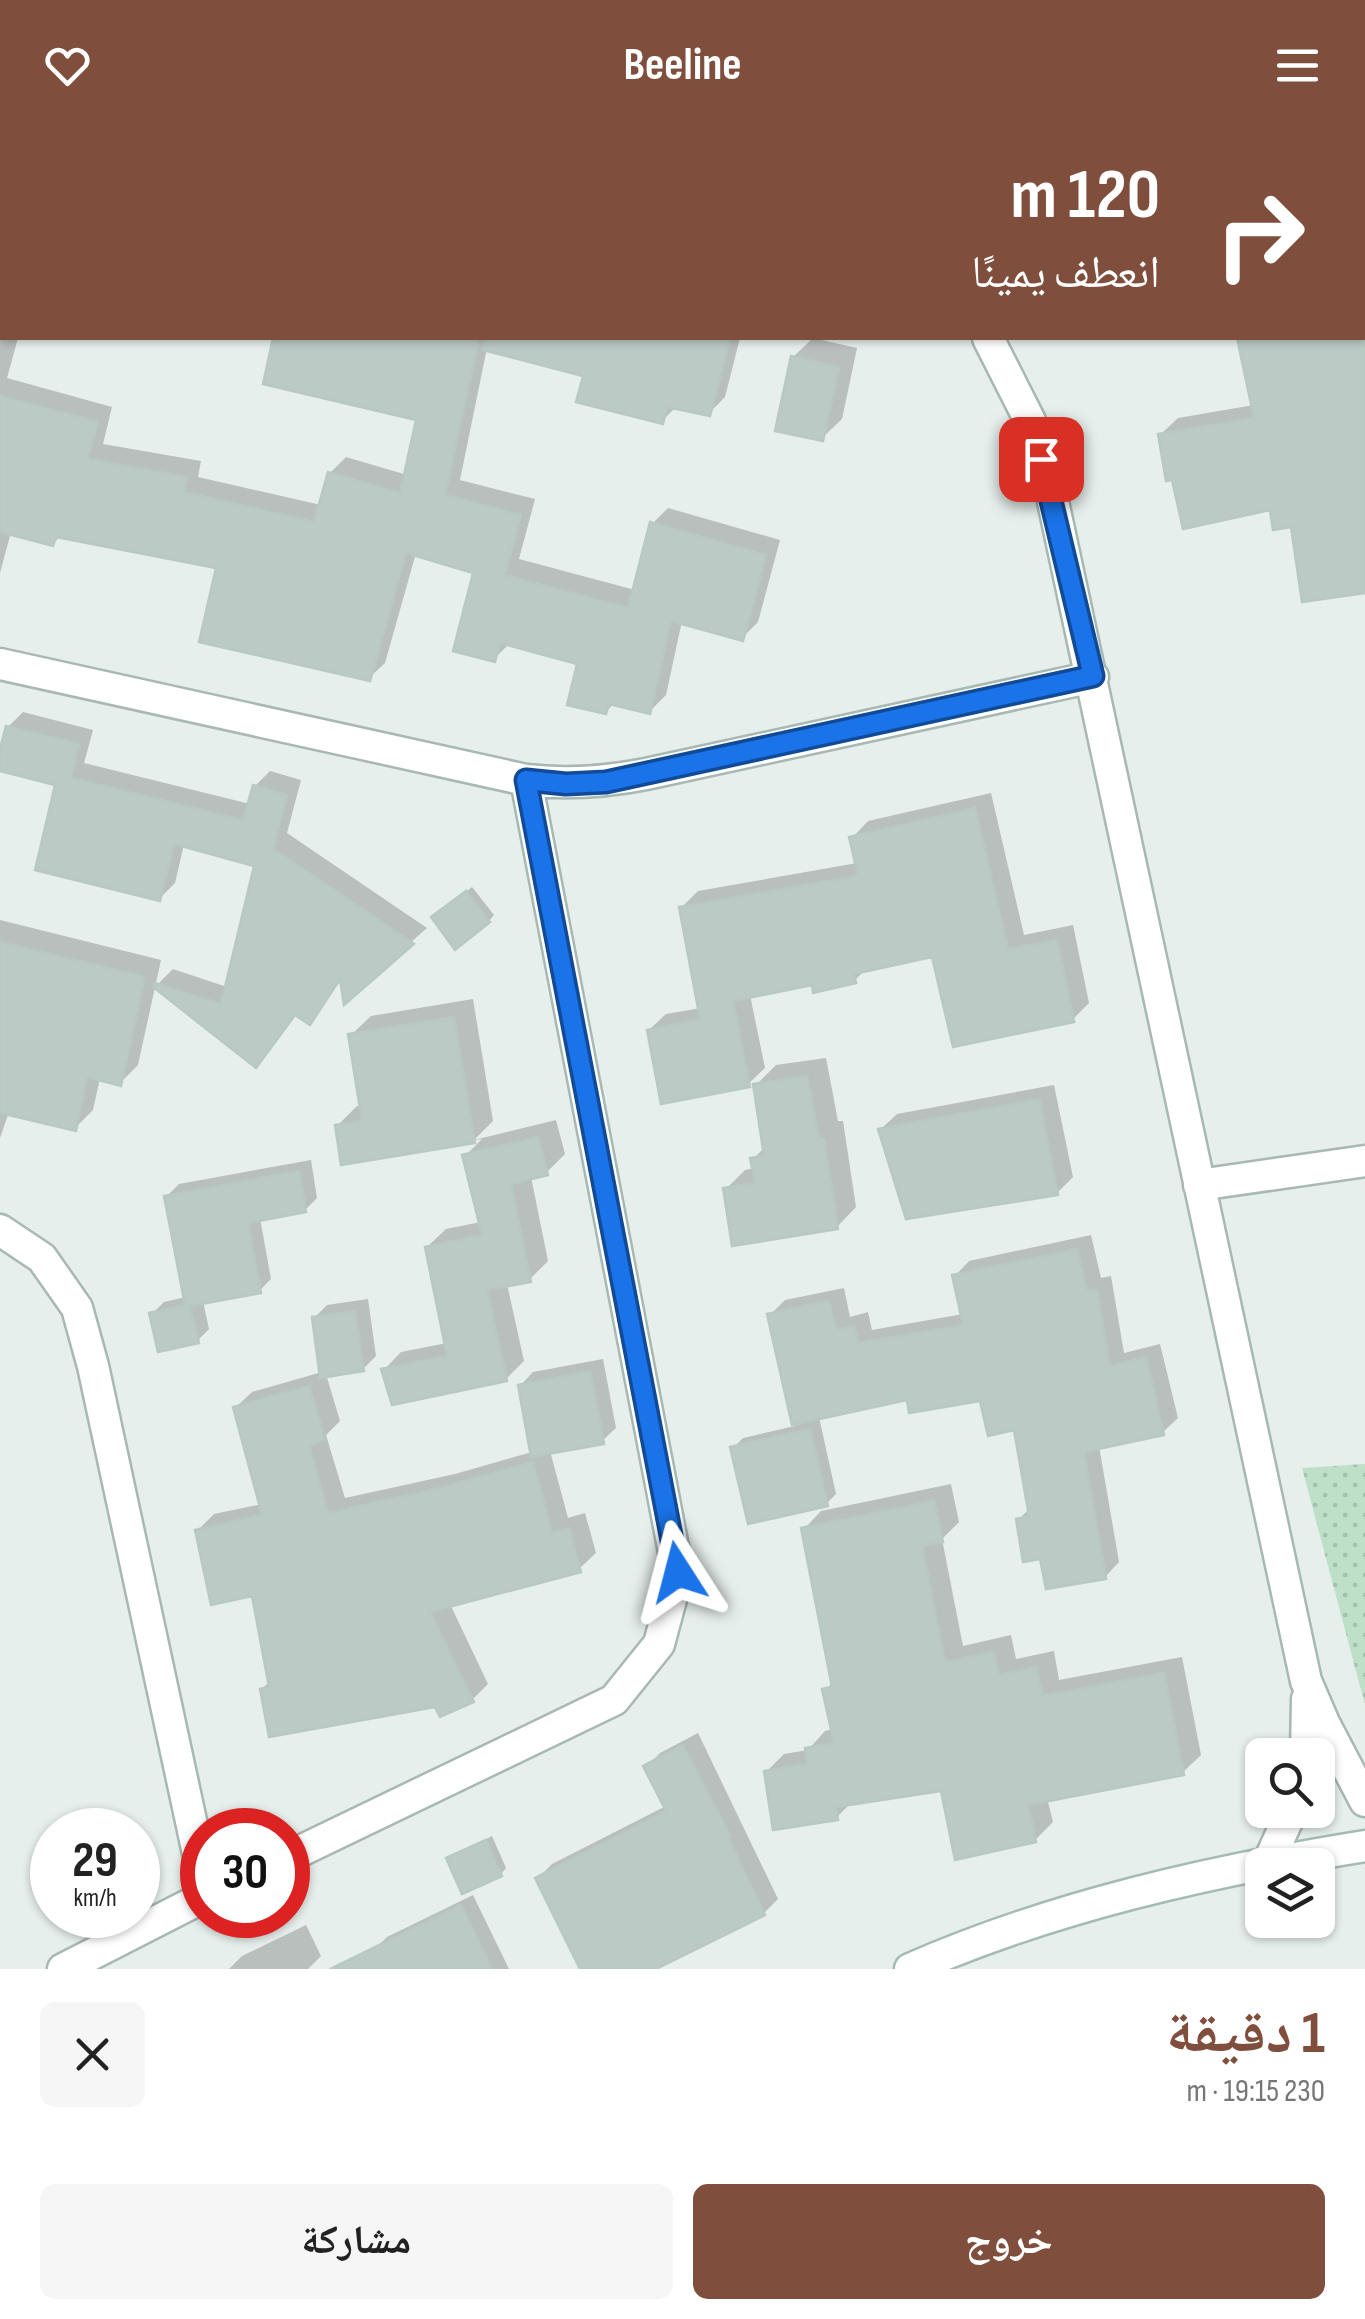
<!DOCTYPE html>
<html lang="ar">
<head>
<meta charset="utf-8">
<style>
	body { margin:0; font-family:"Sofia Sans Condensed","Noto Naskh Arabic",sans-serif; background:#f6f6f6; color:#222; direction:rtl; height:100vh; display:flex; flex-direction:column; font-size:38px; white-space:nowrap }
	* { box-sizing:border-box; margin:0 }
	p { font-size:32px; color:#767676 }
	.icon { flex:none; width:55px; height:55px; fill:none; stroke:currentColor; stroke-width:2; stroke-linecap:round; stroke-linejoin:round }
	.map { position:relative; height:1839px; overflow:hidden; direction:ltr }
	.drawer { display:flex; flex-direction:column; background:#fff; flex:1 }
	.drawer>* { flex:none }
	.banner { position:absolute; left:0px; top:0px; width:1365px; height:210px; box-shadow:0 2px 8px #0004; direction:rtl; background:#804e3d; color:#fff; overflow:hidden }
	.controls { position:absolute; left:1245px; top:1608px; display:grid; gap:20px }
	.controls a { display:grid; place-items:center; width:90px; height:90px; border-radius:15px; background:#fff; box-shadow:0 2px 8px #0004; font-size:50px }
	.speed { position:absolute; left:30px; top:1678px; display:flex; gap:20px; font-size:50px; font-weight:700; text-align:center }
	.speed>* { display:grid; place-content:center; width:130px; height:130px; border-radius:50%; background:#fff; box-shadow:0 2px 8px #0004; line-height:1 }
	.speed small { font-size:25px; font-weight:400 }
	.speed .limit { border:15px solid #d22; background:#fff; color:#111 }
	.pin { position:absolute; display:grid; place-items:center; width:85px; height:85px; color:#fff; margin:-42px; border-radius:20px; box-shadow:0 5px 15px #0006 }
	.me { position:absolute; width:110px; margin:-55px; rotate:351deg; stroke-linejoin:round; filter:drop-shadow(0 0 8px #0008) }
	.turn { display:flex; align-items:center; gap:35px; height:210px; padding:0 40px; font-size:45px }
	.turn .icon { width:130px; height:130px; stroke-width:2.5 }
	.turn b { display:block; font-size:70px; line-height:85px }
	.round { display:grid; place-items:center; flex:none; width:105px; height:105px; border-radius:15px; background:#f6f6f6 }
	.head { display:flex; align-items:center; justify-content:space-between; height:170px; padding:0 40px }
	h1 { font-size:60px; font-weight:700; line-height:75px; color:#804e3d }
	.primary-button { display:flex; gap:20px; margin-top:auto; padding:20px 40px }
	.primary-button a { flex:1; height:115px; border-radius:15px; background:#804e3d; color:#fff; font-size:40px; font-weight:700; line-height:115px; text-align:center }
	.primary-button a+a { background:#f6f6f6; color:#222 }
	header { display:flex; justify-content:space-between; align-items:center; height:130px; padding:0 40px; background:#804e3d; color:#fff; font-size:45px; font-weight:700 }
	.map>svg:first-child { display:block }
	.grass { fill:url(#grass-dots) }
	.shadow { fill:#0003 }
	.building { fill:#bbcac4; stroke:#b8c9c2; stroke-width:2.5 }
	.lines { fill:none; stroke-linecap:round; stroke-linejoin:round }
	.street-casing { stroke:#a8b8b2; stroke-width:35 }
	.secondary-casing { stroke:#a4bbb3; stroke-width:35 }
	.street { stroke:#fff; stroke-width:30 }
	.secondary { stroke:#fff; stroke-width:30 }
	.route-casing { stroke:#114b97; stroke-width:25 }
	.route { stroke:#1a73e8; stroke-width:18 }
</style>
</head>
<body>
<header><svg class="icon" aria-label="menu" viewBox="0 0 24 24"><path d="M4 6h16M4 12h16M4 18h16"/></svg>Beeline<svg class="icon" aria-label="heart" viewBox="0 0 24 24"><path d="M12 20l-8-8c-3-5 5-10 8-4 3-6 11-1 8 4z"/></svg></header>
<div class="map">
<svg width="1365" height="1839" viewBox="0 0 1365 1839">
	<defs>
		<pattern id="grass-dots" width="8" height="8" patternUnits="userSpaceOnUse" patternTransform="scale(2.5)"><rect width="8" height="8" fill="#bfe0c8"/><path d="M2 2h.1M6 6h.1" fill="none" stroke="#a4c1ad" stroke-width="1.8" stroke-linecap="round"/></pattern>
	</defs>
	<rect width="100%" height="100%" fill="#e6efeb"/>
	<path class="grass" d="M 1365,1334 L 1365,1575 L 1302,1338 Z"/>
	<path class="shadow" d="M 0,0 L 61,0 L 2,2 L 2,208 L 18,208 L 7,248 L 112,277 L 103,314 L 201,331 L 198,347 L 321,375 L 330,343 L 346,327 L 407,345 L 419,288 L 266,252 L 276,208 L 740,208 L 725,267 L 709,283 L 677,276 L 662,291 L 586,245 L 487,218 L 460,350 L 535,369 L 519,429 L 635,460 L 652,394 L 668,378 L 780,410 L 758,492 L 742,508 L 682,491 L 666,565 L 650,581 L 615,572 L 606,582 L 580,532 L 510,513 L 494,529 L 476,441 L 416,423 L 385,533 L 369,548 L 219,436 L 61,405 L 53,414 L 11,402 L 0,443 Z
		M 982,0 L 1066,0 L 982,2 Z
		M 1161,0 L 1365,0 L 1365,461 L 1272,377 L 1160,305 L 1178,288 L 1254,275 L 1240,208 L 1362,208 L 1362,2 L 1159,2 Z
		M 813,208 L 857,218 L 842,289 L 822,308 L 793,227 Z
		M 23,582 L 93,600 L 84,633 L 250,674 L 255,656 L 270,641 L 301,650 L 287,703 L 427,798 L 346,870 L 342,849 L 309,891 L 298,883 L 256,934 L 156,856 L 173,839 L 227,857 L 257,735 L 184,714 L 175,753 L 159,769 L 58,653 L 0,638 L 8,597 Z
		M 991,663 L 1024,805 L 1073,795 L 1089,873 L 1073,889 L 934,824 L 866,839 L 854,851 L 814,852 L 750,865 L 765,938 L 748,954 L 649,900 L 666,884 L 701,878 L 682,777 L 698,761 L 857,733 L 852,708 L 868,691 Z
		M 472,757 L 494,785 L 489,791 L 440,782 Z
		M 0,790 L 161,830 L 138,935 L 120,953 L 100,948 L 93,980 L 75,998 L 9,982 L 0,1008 Z
		M 473,869 L 493,991 L 474,1010 L 556,990 L 565,1024 L 547,1042 L 531,1047 L 548,1131 L 530,1149 L 507,1154 L 524,1231 L 506,1249 L 384,1240 L 401,1222 L 447,1213 L 427,1117 L 446,1099 L 481,1092 L 465,1026 L 482,1009 L 343,1032 L 337,996 L 357,976 L 362,976 L 351,905 L 371,886 Z
		M 826,928 L 838,991 L 843,991 L 856,1077 L 837,1097 L 726,1059 L 745,1040 L 755,1038 L 753,1029 L 765,1017 L 756,955 L 776,935 Z
		M 1054,955 L 1073,1047 L 1057,1063 L 881,999 L 897,984 Z
		M 311,1030 L 317,1068 L 305,1080 L 260,1088 L 271,1149 L 259,1161 L 203,1171 L 209,1199 L 197,1211 L 152,1184 L 164,1172 L 186,1167 L 167,1066 L 179,1054 Z
		M 1091,1105 L 1101,1148 L 1111,1146 L 1124,1223 L 1160,1214 L 1178,1288 L 1163,1302 L 1099,1316 L 1119,1432 L 1105,1447 L 1042,1426 L 1018,1390 L 1030,1378 L 1016,1297 L 982,1268 L 909,1267 L 819,1287 L 836,1364 L 826,1374 L 733,1318 L 743,1308 L 795,1296 L 770,1185 L 785,1170 L 844,1158 L 850,1187 L 868,1182 L 872,1200 L 963,1184 L 955,1146 L 969,1131 Z
		M 368,1169 L 376,1226 L 363,1239 L 326,1244 L 340,1291 L 326,1305 L 345,1368 L 455,1344 L 532,1322 L 520,1256 L 533,1242 L 603,1229 L 616,1298 L 602,1311 L 550,1321 L 568,1388 L 585,1383 L 596,1423 L 579,1439 L 450,1474 L 488,1554 L 472,1570 L 437,1574 L 262,1559 L 270,1551 L 254,1463 L 198,1400 L 214,1384 L 262,1374 L 235,1278 L 252,1262 L 322,1242 L 314,1188 L 327,1175 Z
		M 951,1354 L 959,1392 L 942,1409 L 963,1516 L 1011,1505 L 1016,1529 L 1054,1521 L 1059,1550 L 1182,1527 L 1201,1625 L 1183,1642 L 1047,1668 L 1053,1692 L 1035,1710 L 943,1658 L 852,1672 L 836,1688 L 767,1641 L 784,1624 L 808,1620 L 825,1601 L 833,1599 L 825,1560 L 833,1552 L 804,1399 L 821,1381 Z
		M 698,1603 L 778,1769 L 764,1783 L 658,1836 L 659,1839 L 583,1839 L 538,1748 L 552,1734 L 666,1676 L 646,1637 L 660,1623 Z
		M 492,1706 L 506,1738 L 501,1744 L 449,1728 Z
		M 473,1765 L 509,1839 L 384,1839 L 375,1819 L 387,1807 Z
		M 306,1795 L 321,1826 L 308,1839 L 229,1839 L 242,1826 Z"/>
	<path class="building" d="M 273,208 L 479,208 L 445,365 L 521,385 L 505,445 L 628,478 L 650,392 L 766,425 L 743,511 L 671,491 L 650,584 L 609,574 L 606,584 L 567,575 L 577,534 L 500,513 L 495,532 L 453,521 L 473,443 L 406,423 L 370,551 L 199,512 L 216,438 L 56,407 L 53,416 L 0,402 L 0,266 L 98,292 L 88,329 L 187,347 L 184,362 L 314,392 L 328,342 L 400,363 L 416,290 L 263,254 Z
		M 485,208 L 730,208 L 710,286 L 667,277 L 663,294 L 576,272 L 583,246 L 483,220 Z
		M 1237,208 L 1365,208 L 1365,463 L 1302,472 L 1291,397 L 1273,400 L 1270,380 L 1183,399 L 1172,350 L 1166,351 L 1158,304 L 1254,288 Z
		M 791,226 L 839,237 L 823,311 L 775,301 Z
		M 6,596 L 79,614 L 71,648 L 243,690 L 253,655 L 287,665 L 273,719 L 414,814 L 344,875 L 340,849 L 310,895 L 295,885 L 256,938 L 153,857 L 155,853 L 221,874 L 254,736 L 174,714 L 160,771 L 35,740 L 55,655 L 0,641 L 0,619 Z
		M 975,678 L 1008,819 L 1057,810 L 1074,892 L 953,917 L 932,827 L 854,844 L 856,853 L 813,863 L 812,855 L 733,871 L 750,957 L 661,974 L 647,900 L 700,889 L 679,777 L 858,746 L 849,707 Z
		M 466,761 L 490,792 L 455,820 L 431,787 Z
		M 0,812 L 142,846 L 144,849 L 121,956 L 87,947 L 76,1001 L 0,983 Z
		M 454,887 L 475,1013 L 341,1035 L 335,995 L 362,991 L 348,904 Z
		M 807,946 L 819,1009 L 824,1009 L 838,1099 L 732,1116 L 723,1058 L 755,1053 L 750,1028 L 764,1026 L 753,954 Z
		M 1039,969 L 1058,1065 L 906,1089 L 878,999 Z
		M 538,1007 L 548,1045 L 511,1054 L 531,1152 L 487,1160 L 507,1251 L 392,1275 L 381,1239 L 447,1226 L 425,1117 L 482,1105 L 462,1025 Z
		M 299,1041 L 306,1082 L 248,1093 L 261,1163 L 190,1176 L 199,1213 L 158,1222 L 149,1183 L 185,1175 L 164,1066 Z
		M 1077,1119 L 1087,1161 L 1097,1160 L 1110,1236 L 1146,1227 L 1164,1305 L 1084,1322 L 1106,1449 L 1046,1459 L 1040,1429 L 1023,1432 L 1016,1389 L 1029,1386 L 1014,1300 L 988,1306 L 980,1271 L 909,1283 L 907,1270 L 792,1295 L 767,1184 L 829,1171 L 836,1200 L 854,1196 L 858,1213 L 963,1195 L 952,1145 Z
		M 355,1181 L 364,1241 L 320,1248 L 312,1187 Z
		M 590,1241 L 604,1314 L 531,1327 L 518,1255 Z
		M 309,1256 L 325,1310 L 309,1315 L 328,1383 L 436,1359 L 533,1332 L 552,1403 L 569,1398 L 581,1442 L 430,1482 L 474,1572 L 440,1587 L 435,1577 L 269,1607 L 260,1559 L 269,1557 L 252,1466 L 211,1475 L 195,1400 L 262,1385 L 233,1277 Z
		M 810,1299 L 828,1376 L 748,1394 L 730,1317 Z
		M 934,1371 L 943,1412 L 922,1416 L 945,1532 L 994,1522 L 999,1545 L 1036,1537 L 1042,1566 L 1164,1543 L 1184,1645 L 1028,1675 L 1036,1712 L 955,1730 L 941,1661 L 836,1677 L 838,1690 L 773,1700 L 764,1641 L 807,1634 L 805,1618 L 834,1613 L 822,1559 L 832,1557 L 801,1398 Z
		M 683,1615 L 731,1707 L 728,1708 L 765,1785 L 656,1839 L 580,1839 L 535,1748 L 666,1681 L 643,1636 Z
		M 486,1710 L 502,1746 L 462,1764 L 446,1728 Z
		M 461,1775 L 492,1839 L 330,1839 Z"/>
	<g class="lines">
		<defs>
			<path id="street" d="M 730,0 L 737,2
				M 988,208 L 1030,291 L 1052,367 L 1306,1551 L 1324,1593 L 1365,1671
				M 0,534 L 526,650 C 568,655 605,652 646,644 L 1093,547
				M 1199,1055 L 1365,1031
				M 0,1100 L 42,1128 L 77,1178 L 93,1236 L 202,1742
				M 1306,1625 L 1307,1569
				M 288,1727 L 614,1570 L 659,1514 L 678,1443 L 526,650
				M 1269,1731 L 1292,1680
				M 63,1839 L 202,1768"/>
			<path id="secondary" d="M 910,1839 C 1054,1776 1210,1741 1365,1716"/>
		</defs>
		<use href="#street" class="street-casing"/>
		<use href="#secondary" class="secondary-casing"/>
		<use href="#street" class="street"/>
		<use href="#secondary" class="secondary"/>
	</g>
	<g class="lines">
		<defs>
			<path id="route" d="M 678,1442 L 526,650 L 566,654 L 606,652 L 1093,546 L 1041,329"/>
		</defs>
		<use href="#route" class="route-casing"/>
		<use href="#route" class="route"/>
	</g>
</svg>
<div class="controls">
<a><svg class="icon" aria-label="search" viewBox="0 0 24 24"><circle cx="10" cy="10" r="6"/><path d="M15 15l6 6"/></svg></a>
<a><svg class="icon" aria-label="layers" viewBox="0 0 24 24"><path d="M12 4l9 5-9 5-9-5zM3 14l9 5 9-5"/></svg></a>
</div>
<div class="speed"><div>29<small>km/h</small></div><div class="limit">30</div></div>
<div class="pin" style="left:1041px;top:329px;background:#d93025"><svg class="icon" aria-label="arrive" viewBox="0 0 24 24"><path d="M6 21V4h12l-3 4 3 4H6"/></svg></div>
<svg class="me" style="left:678px;top:1442px" viewBox="-20 -20 40 40"><path d="M0-17L14 15 0 8-14 15z" fill="#1a73e8" stroke="#fff" stroke-width="4"/></svg>
<div class="banner">
<div class="turn"><svg class="icon" aria-label="right" viewBox="0 0 24 24"><path d="M7 20v-9h11M14 6l5 5-5 5"/></svg><div><b>120 m</b>انعطف يمينًا</div></div>
</div>
</div>
<section class="drawer">
<div class="head"><div><h1>1 دقيقة</h1><p>230 m · 19:15</p></div><a class="round"><svg class="icon" aria-label="close" viewBox="0 0 24 24"><path d="M6 6l12 12M18 6L6 18"/></svg></a></div>
<div class="primary-button"><a>خروج</a><a>مشاركة</a></div>
</section>
</body>
</html>
